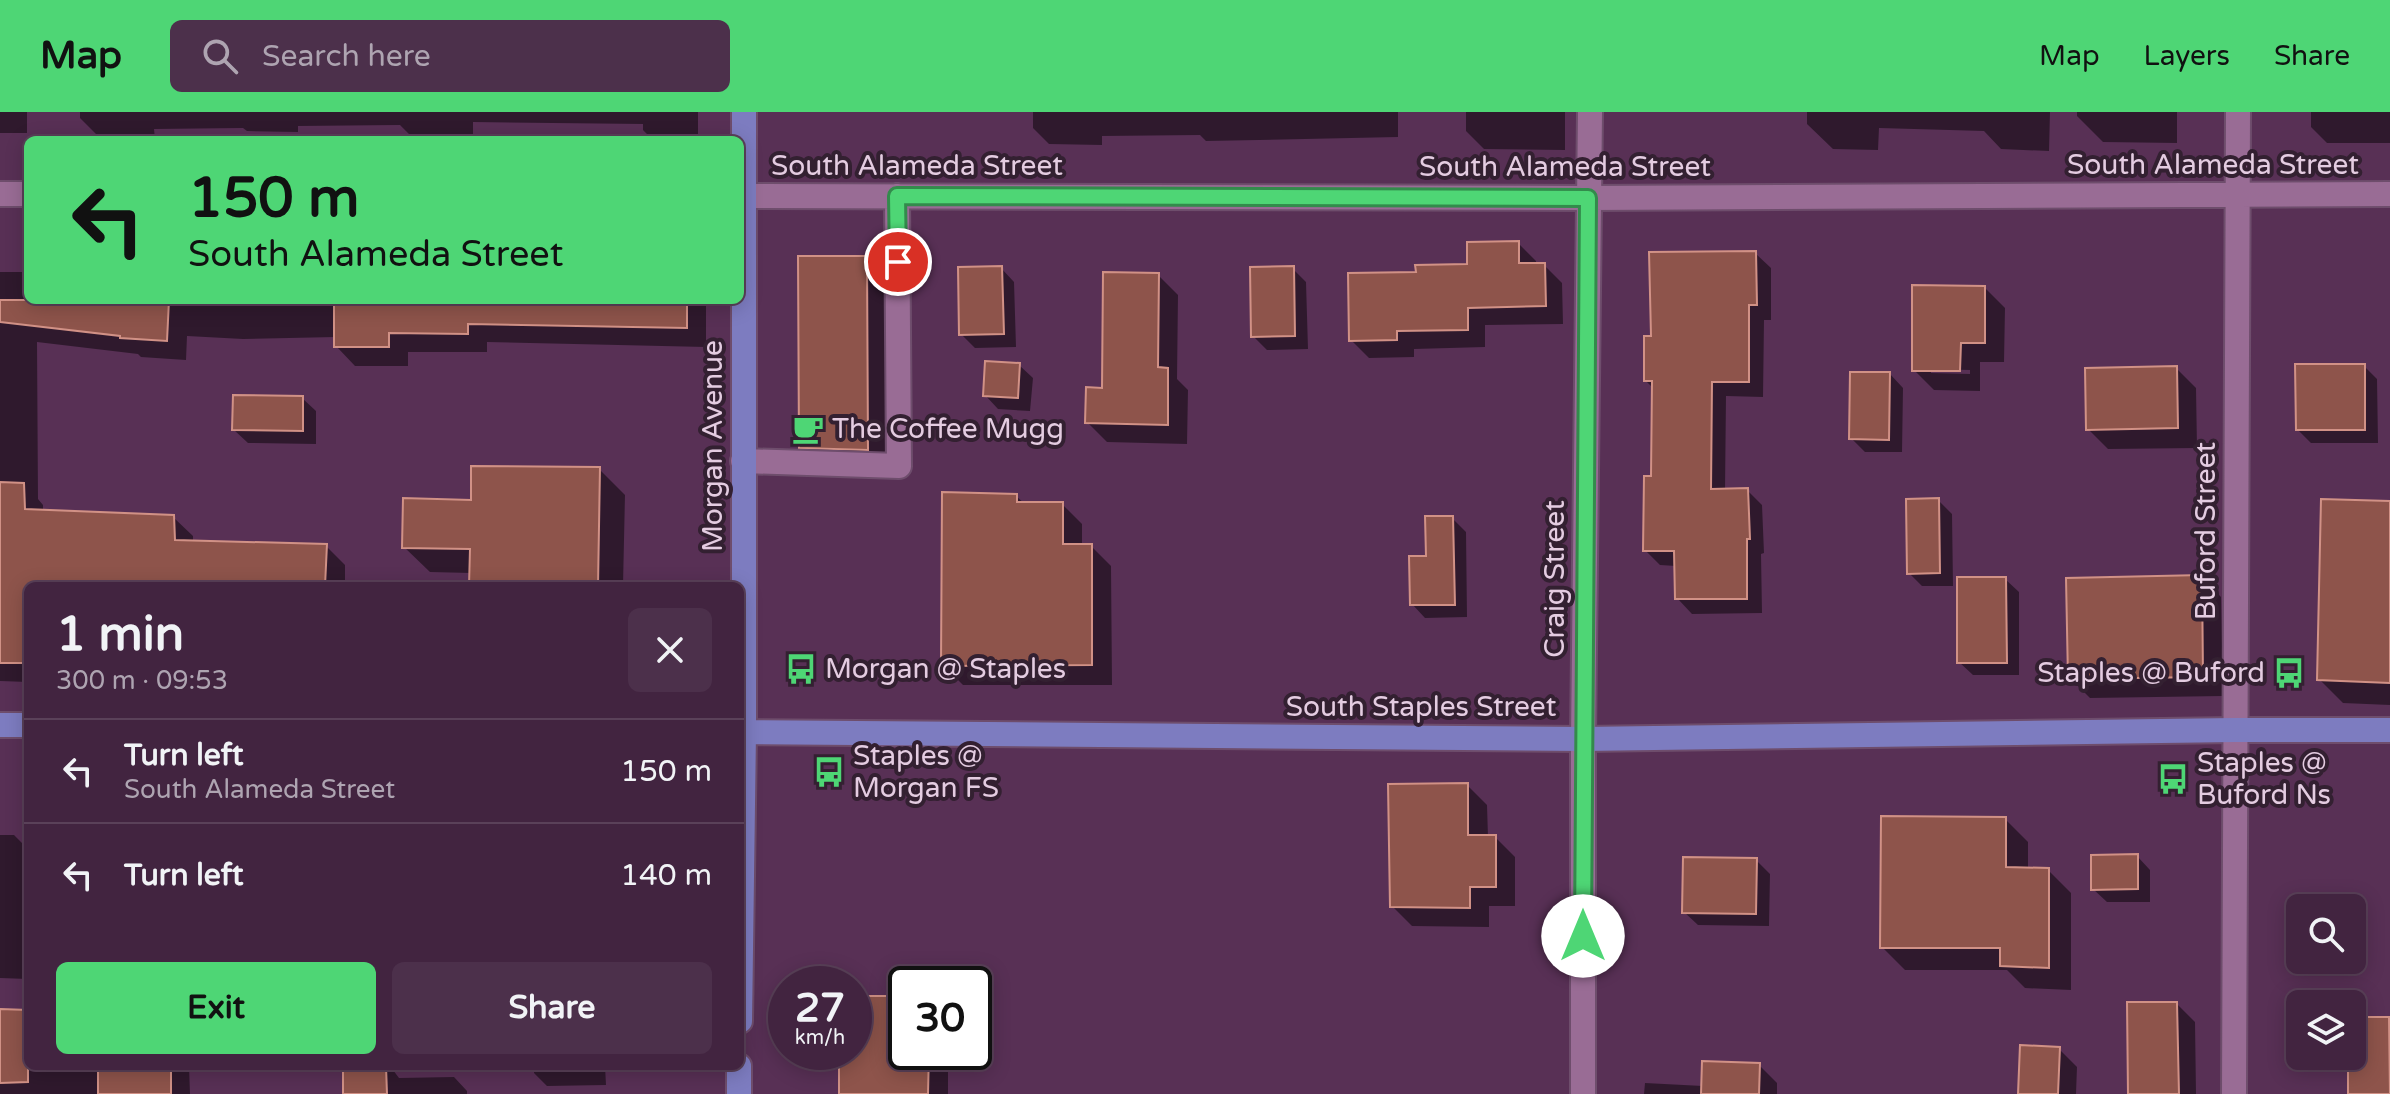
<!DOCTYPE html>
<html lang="en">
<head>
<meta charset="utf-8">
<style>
	body { margin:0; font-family:"Varela Round",sans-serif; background:#4c304b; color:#f1f3f6; height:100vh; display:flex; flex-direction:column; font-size:30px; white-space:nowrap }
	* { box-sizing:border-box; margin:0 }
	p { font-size:26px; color:#aea4b1 }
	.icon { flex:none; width:44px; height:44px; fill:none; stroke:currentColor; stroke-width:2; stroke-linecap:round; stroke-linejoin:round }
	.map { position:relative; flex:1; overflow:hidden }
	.sheet { position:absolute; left:24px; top:470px; width:720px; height:488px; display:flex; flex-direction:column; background:#422440; border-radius:12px; box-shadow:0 4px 20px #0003,0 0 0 2px #5a4159 }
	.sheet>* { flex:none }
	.banner { position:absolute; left:24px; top:24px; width:720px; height:168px; border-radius:12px; box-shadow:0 4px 20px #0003,0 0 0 2px #5a4159; background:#4ed675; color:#111; overflow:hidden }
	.controls { position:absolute; left:2286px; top:782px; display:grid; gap:16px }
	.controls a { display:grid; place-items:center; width:80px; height:80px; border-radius:12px; background:#422440; box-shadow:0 4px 20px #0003,0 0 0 2px #5a4159; font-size:40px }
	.speed { position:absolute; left:768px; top:854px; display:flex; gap:16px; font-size:40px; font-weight:700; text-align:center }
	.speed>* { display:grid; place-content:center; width:104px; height:104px; border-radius:50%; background:#422440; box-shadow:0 4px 20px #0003,0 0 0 2px #5a4159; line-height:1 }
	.speed small { font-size:20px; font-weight:400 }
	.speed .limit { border:4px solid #111; border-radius:12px; background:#fff; color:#111 }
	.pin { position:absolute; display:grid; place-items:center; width:68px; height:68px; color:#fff; margin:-34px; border:4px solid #fff; border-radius:50%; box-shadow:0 2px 8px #0007 }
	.me { position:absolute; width:88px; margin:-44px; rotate:0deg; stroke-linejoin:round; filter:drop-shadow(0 0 6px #0008) }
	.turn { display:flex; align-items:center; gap:28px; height:168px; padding:0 32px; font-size:36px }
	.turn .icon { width:104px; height:104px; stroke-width:2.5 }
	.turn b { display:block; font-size:56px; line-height:68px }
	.round { display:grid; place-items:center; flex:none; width:84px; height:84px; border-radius:12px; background:#4c304b }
	.overview { display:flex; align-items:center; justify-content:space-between; height:136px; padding:0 32px }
	h1 { font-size:48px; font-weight:700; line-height:60px }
	.action { display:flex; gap:16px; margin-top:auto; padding:16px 32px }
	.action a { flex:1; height:92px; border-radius:12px; background:#4ed675; color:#111; font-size:32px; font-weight:700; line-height:92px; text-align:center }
	.action a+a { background:#4c304b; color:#f1f3f6 }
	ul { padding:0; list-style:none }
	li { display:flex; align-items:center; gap:24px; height:104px; padding:0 32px; border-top:2px solid #5a4159 }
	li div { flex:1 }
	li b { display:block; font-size:30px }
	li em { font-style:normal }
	header { display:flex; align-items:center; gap:48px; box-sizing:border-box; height:112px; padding:0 40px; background:#4ed675; color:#111 }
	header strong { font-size:38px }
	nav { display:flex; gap:44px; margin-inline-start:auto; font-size:28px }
	.search { width:560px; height:72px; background:#4c304b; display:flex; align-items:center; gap:20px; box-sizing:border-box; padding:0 28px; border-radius:12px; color:#aea4b1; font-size:30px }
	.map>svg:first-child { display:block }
	.shadow { fill:#0007; fill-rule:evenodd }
	.building { fill:#8e544b; stroke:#d19186; stroke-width:2 }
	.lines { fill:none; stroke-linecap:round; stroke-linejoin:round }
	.minor-casing { stroke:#6e4d6c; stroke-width:28 }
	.major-casing { stroke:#6e4d6c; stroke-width:28 }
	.minor { stroke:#996c95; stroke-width:24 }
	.major { stroke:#7d7cc0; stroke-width:24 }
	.route-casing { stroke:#338b4c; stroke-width:20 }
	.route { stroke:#4ed675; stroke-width:14 }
	.labels { text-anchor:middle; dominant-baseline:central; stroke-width:8; stroke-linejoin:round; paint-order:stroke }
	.street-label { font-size:28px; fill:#e4cce1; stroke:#332031 }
	.poi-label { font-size:28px; fill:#e4cce1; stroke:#332031; text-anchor:start }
</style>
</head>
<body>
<header>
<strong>Map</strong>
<div class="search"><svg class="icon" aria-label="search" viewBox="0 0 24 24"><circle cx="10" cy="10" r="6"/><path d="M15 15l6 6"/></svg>Search here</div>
<nav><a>Map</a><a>Layers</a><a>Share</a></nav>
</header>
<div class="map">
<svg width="2390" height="982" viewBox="0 0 2390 982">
	<rect width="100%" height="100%" fill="#583055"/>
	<path class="shadow" d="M 0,0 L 27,0 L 27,21 L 0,21 Z
		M 80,0 L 698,0 L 698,28 L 653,28 L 643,18 L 643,12 L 473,10 L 473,28 L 415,28 L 400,13 L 298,14 L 298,20 L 247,19 L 243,16 L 154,17 L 155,27 L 102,28 L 80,6 Z
		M 1033,0 L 1398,0 L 1398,25 L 1206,29 L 1200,23 L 1102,24 L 1102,33 L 1049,32 L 1033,16 Z
		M 1466,0 L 1565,0 L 1565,38 L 1484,37 L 1466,19 Z
		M 1807,0 L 2050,0 L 2049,39 L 2001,37 L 1984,19 L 1879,16 L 1878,38 L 1833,37 L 1807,12 Z
		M 2077,0 L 2177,0 L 2177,31 L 2103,30 L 2077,4 Z
		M 2311,0 L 2390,0 L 2390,31 L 2327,31 L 2311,15 Z
		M 1518,131 L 1536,149 L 1536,153 L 1544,153 L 1562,171 L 1563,212 L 1485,213 L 1485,235 L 1414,237 L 1414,245 L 1369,246 L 1351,228 L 1418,162 L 1469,154 Z
		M 1755,141 L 1771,156 L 1771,208 L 1764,208 L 1763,285 L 1726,284 L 1725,379 L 1747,378 L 1762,393 L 1764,441 L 1761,442 L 1762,501 L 1692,502 L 1677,486 L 1676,454 L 1660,453 L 1645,438 L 1653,366 L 1653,276 L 1646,269 L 1653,226 Z
		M 866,146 L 886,166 L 887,357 L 821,355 L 801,335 Z
		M 1001,156 L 1014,170 L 1016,235 L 975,236 L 961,222 Z
		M 1293,157 L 1306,170 L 1308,237 L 1267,238 L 1253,224 Z
		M 0,160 L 28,160 L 28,188 L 706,188 L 706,235 L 487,230 L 487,240 L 408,240 L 408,254 L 355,254 L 336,234 L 336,225 L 243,227 L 187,224 L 186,248 L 141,245 L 138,242 L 37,230 L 38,387 L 43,393 L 43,400 L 173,405 L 193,424 L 193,431 L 326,434 L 345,453 L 345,474 L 28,474 L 28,570 L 0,569 Z
		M 1158,163 L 1178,183 L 1177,267 L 1188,278 L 1187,332 L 1107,330 L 1087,310 Z
		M 1985,176 L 2005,196 L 2004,250 L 1980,250 L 1980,279 L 1934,278 L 1914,258 ZM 1931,257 L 1970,258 L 1970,262 L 1931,261 Z
		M 1019,253 L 1033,266 L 1030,299 L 998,297 L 985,283 Z
		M 2364,254 L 2377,267 L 2378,331 L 2311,331 L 2298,318 Z
		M 2176,256 L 2196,276 L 2197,336 L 2108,337 L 2088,317 Z
		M 1890,262 L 1903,276 L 1902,340 L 1865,340 L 1851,326 Z
		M 302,286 L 316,299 L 316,332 L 248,331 L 234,318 Z
		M 599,357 L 625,383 L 623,474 L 471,474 L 471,461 L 430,460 L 404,435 L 473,390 Z
		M 1016,384 L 1025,392 L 1062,392 L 1082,412 L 1082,434 L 1091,434 L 1111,454 L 1112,573 L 963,573 L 943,553 Z
		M 1938,388 L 1952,402 L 1953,474 L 1922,474 L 1909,461 Z
		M 2390,391 L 2390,593 L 2343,591 L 2319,567 Z
		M 1452,406 L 1466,420 L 1467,505 L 1425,506 L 1412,492 L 1428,446 Z
		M 2201,465 L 2221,485 L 2223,584 L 2090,586 L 2070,566 Z
		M 2005,467 L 2019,480 L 2019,563 L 1973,563 L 1959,550 Z
		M 1467,673 L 1487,693 L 1488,725 L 1495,725 L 1515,745 L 1515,794 L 1489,794 L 1489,815 L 1412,814 L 1392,794 Z
		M 2005,707 L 2028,730 L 2028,757 L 2048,758 L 2071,781 L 2071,878 L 2025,876 L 2007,858 L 1905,858 L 1882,835 Z
		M 0,723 L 14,723 L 28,737 L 28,867 L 0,866 Z
		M 2137,744 L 2150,758 L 2150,790 L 2107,790 L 2093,777 Z
		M 1756,748 L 1770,762 L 1769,814 L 1698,813 L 1684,800 Z
		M 854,886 L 906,886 L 906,940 L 948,940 L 948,982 L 841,982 L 841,940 L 854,940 Z
		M 2177,892 L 2195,910 L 2196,982 L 2130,982 Z
		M 0,899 L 28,899 L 28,954 L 189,954 L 190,982 L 0,982 Z
		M 2352,907 L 2390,907 L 2390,982 L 2350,982 Z
		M 2059,937 L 2077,955 L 2076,982 L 2020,982 Z
		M 1759,953 L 1777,971 L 1777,982 L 1644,982 L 1645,971 L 1703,974 Z
		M 345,954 L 390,954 L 399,966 L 454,965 L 467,979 L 467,982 L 345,982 Z
		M 534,954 L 605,954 L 606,973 L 547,974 L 534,961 Z"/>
	<path class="building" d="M 1519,129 L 1519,151 L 1545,151 L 1546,194 L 1468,196 L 1468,218 L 1397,219 L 1397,228 L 1349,229 L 1348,161 L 1416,160 L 1415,153 L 1467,152 L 1467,130 Z
		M 1756,139 L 1757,193 L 1749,193 L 1749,270 L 1712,270 L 1711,377 L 1748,376 L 1750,427 L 1747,427 L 1747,487 L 1675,487 L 1674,439 L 1643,439 L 1644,364 L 1651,364 L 1652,269 L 1644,269 L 1644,224 L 1651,224 L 1649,140 Z
		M 798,144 L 867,144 L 868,338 L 799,336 Z
		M 1002,154 L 1004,222 L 959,223 L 958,155 Z
		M 1294,154 L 1295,224 L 1251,225 L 1250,155 Z
		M 1103,160 L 1159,161 L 1158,255 L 1168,256 L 1168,313 L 1085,311 L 1086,275 L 1102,276 Z
		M 1912,173 L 1985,174 L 1985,231 L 1961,231 L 1960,259 L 1912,259 Z
		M 0,188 L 169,188 L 167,229 L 120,226 L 120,224 L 0,210 Z
		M 334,188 L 687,188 L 687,216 L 468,212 L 468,222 L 389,221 L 389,235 L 334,235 Z
		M 985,249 L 1020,251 L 1018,286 L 983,284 Z
		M 2295,252 L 2365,252 L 2365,318 L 2296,318 Z
		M 2177,254 L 2178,316 L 2086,318 L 2085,256 Z
		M 1850,260 L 1890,260 L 1889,328 L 1849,327 Z
		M 233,283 L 303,284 L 303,319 L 232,318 Z
		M 471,354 L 600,355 L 598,474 L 469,474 L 470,437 L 402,436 L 403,386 L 471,388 Z
		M 0,370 L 24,371 L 25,397 L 174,403 L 175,428 L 327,432 L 325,474 L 28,474 L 28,551 L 0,551 Z
		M 942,380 L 1017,382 L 1017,390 L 1063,390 L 1063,432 L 1092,432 L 1092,553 L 941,554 Z
		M 1939,386 L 1940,461 L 1907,462 L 1906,387 Z
		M 2321,387 L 2390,389 L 2390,571 L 2317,568 Z
		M 1425,404 L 1453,404 L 1455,493 L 1410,493 L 1409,444 L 1426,444 Z
		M 2202,463 L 2203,565 L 2068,567 L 2066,466 Z
		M 1957,465 L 2006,465 L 2007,551 L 1957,551 Z
		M 1468,671 L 1468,723 L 1496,723 L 1496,775 L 1470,775 L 1470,796 L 1390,795 L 1388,672 Z
		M 1881,704 L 2006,705 L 2006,755 L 2049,756 L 2049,856 L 2000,854 L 2000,836 L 1880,836 Z
		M 2138,742 L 2138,777 L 2091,778 L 2091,743 Z
		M 1683,745 L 1757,746 L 1756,802 L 1682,801 Z
		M 854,884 L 906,884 L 906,940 L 929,940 L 928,982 L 839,982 L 839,940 L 854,940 Z
		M 2127,890 L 2177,890 L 2179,982 L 2128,982 Z
		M 0,897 L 28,898 L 28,970 L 0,971 Z
		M 2352,905 L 2389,905 L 2390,982 L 2348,982 L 2348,944 L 2352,944 Z
		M 2020,933 L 2060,935 L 2058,982 L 2018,982 Z
		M 1702,949 L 1760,951 L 1759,982 L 1701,982 Z
		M 98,954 L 171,954 L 171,982 L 98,982 Z
		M 343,954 L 386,954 L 387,982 L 343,982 Z"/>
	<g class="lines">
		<defs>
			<path id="minor" d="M 0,82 L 28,82
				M 740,84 L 1588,86 L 2390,82
				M 743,349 L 899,354 L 897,84
				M 1583,982 L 1583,627 L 1590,0
				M 2234,982 L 2238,0"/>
			<path id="major" d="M 0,613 L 28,613
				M 740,620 L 1583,627 L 2235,618 L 2390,618
				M 740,909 L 744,620 L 744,0
				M 739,982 L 739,954"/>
		</defs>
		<use href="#minor" class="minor-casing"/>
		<use href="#major" class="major-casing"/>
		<use href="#minor" class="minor"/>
		<use href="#major" class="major"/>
	</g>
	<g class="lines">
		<defs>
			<path id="route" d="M 898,150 L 897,84 L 1588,86 L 1583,824"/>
		</defs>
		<use href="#route" class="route-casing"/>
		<use href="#route" class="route"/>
	</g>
	<defs>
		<symbol id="cafe-bare" viewBox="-9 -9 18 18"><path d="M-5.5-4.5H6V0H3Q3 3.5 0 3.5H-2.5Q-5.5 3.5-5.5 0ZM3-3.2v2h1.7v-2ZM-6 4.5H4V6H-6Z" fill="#4ed675" stroke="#332031" stroke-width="2.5" paint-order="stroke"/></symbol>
		<symbol id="bus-bare" viewBox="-9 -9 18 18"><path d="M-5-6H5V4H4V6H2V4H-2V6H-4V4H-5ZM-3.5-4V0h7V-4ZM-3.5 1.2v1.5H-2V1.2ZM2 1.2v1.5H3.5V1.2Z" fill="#4ed675" stroke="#332031" stroke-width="2.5" paint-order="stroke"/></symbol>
	</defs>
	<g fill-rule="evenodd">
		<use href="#cafe-bare" x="786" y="295" width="44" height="44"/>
		<use href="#bus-bare" x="779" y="535" width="44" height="44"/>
		<use href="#bus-bare" x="2267" y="539" width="44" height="44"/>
		<use href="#bus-bare" x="807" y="638" width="44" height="44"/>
		<use href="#bus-bare" x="2151" y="645" width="44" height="44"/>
	</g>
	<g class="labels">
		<g class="street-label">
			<text x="2213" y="53">South Alameda Street</text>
			<text x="917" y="54">South Alameda Street</text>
			<text x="1565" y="55">South Alameda Street</text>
			<text transform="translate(713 334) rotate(-90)">Morgan Avenue</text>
			<text transform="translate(2206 419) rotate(-90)">Buford Street</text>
			<text transform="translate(1555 467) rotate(-90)">Craig Street</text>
			<text x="1421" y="595">South Staples Street</text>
		</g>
		<g class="poi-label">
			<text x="832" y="317">The Coffee Mugg</text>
			<text x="825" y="557">Morgan @ Staples</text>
			<text x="2265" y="561" text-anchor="end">Staples @ Buford</text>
			<text x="853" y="644">Staples @<tspan x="853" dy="32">Morgan FS</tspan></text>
			<text x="2197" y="651">Staples @<tspan x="2197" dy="32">Buford Ns</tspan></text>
		</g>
	</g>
</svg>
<div class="controls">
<a><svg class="icon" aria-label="search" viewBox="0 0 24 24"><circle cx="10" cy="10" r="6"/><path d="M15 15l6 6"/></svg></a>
<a><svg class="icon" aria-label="layers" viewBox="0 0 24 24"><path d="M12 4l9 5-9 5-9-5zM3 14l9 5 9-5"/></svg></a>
</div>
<div class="speed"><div>27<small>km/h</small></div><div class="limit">30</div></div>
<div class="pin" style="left:898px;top:150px;background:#d93025"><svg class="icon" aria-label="arrive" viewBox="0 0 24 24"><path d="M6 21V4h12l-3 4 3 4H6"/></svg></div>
<svg class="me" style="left:1583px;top:824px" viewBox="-20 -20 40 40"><circle r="19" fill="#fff"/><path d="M0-13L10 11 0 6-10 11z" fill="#4ed675"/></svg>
<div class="banner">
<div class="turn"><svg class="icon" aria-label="left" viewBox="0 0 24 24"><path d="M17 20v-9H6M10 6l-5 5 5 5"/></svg><div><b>150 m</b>South Alameda Street</div></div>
</div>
<section class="sheet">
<div class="overview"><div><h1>1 min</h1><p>300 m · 09:53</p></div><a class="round"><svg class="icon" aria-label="close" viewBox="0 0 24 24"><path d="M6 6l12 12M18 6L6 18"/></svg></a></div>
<ul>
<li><svg class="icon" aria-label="left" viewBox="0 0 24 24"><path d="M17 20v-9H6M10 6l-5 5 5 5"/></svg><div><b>Turn left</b><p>South Alameda Street</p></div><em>150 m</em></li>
<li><svg class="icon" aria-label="left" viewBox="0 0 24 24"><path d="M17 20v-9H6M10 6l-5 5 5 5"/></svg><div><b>Turn left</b></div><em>140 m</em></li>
</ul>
<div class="action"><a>Exit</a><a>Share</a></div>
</section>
</div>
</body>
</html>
